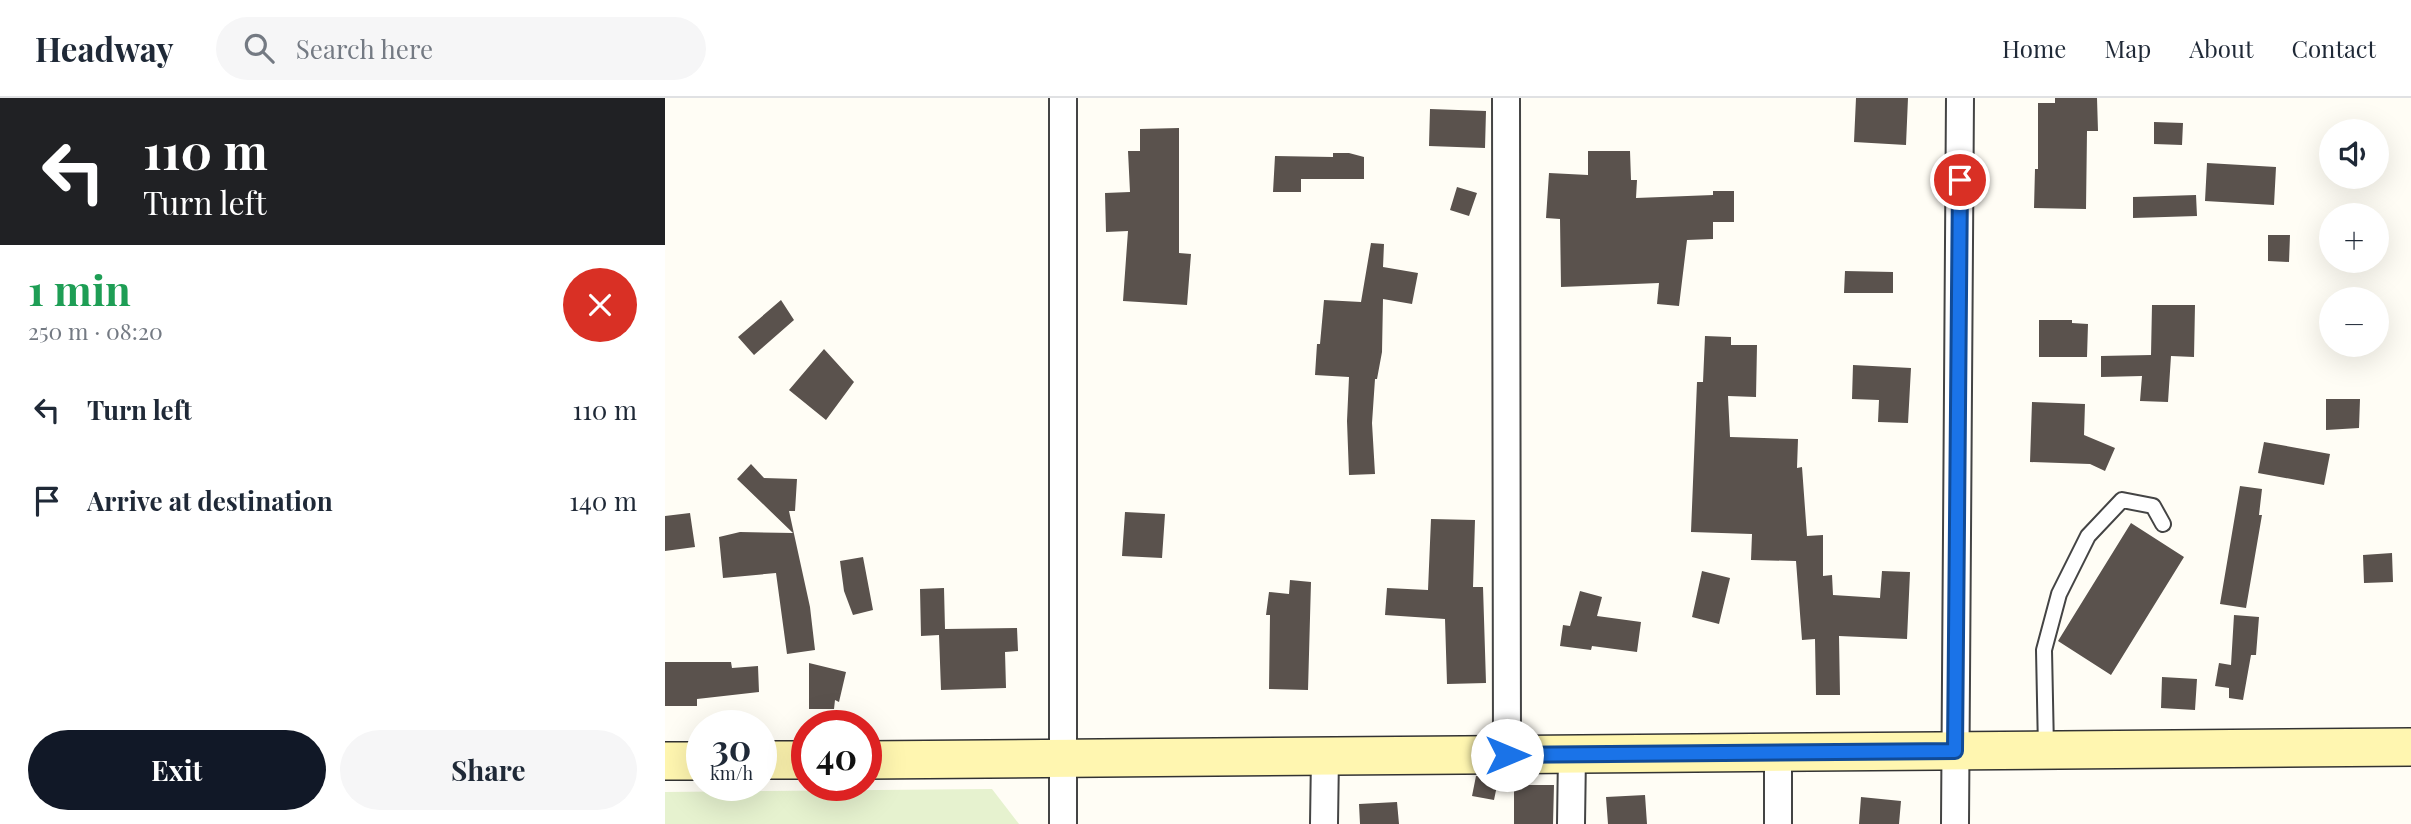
<!DOCTYPE html>
<html lang="en">
<head>
<meta charset="utf-8">
<style>
	body { margin:0; font-family:"Playfair Display",serif; background:#f6f6f7; color:#1f2937; height:100vh; display:flex; flex-direction:column; font-size:26px; white-space:nowrap }
	* { box-sizing:border-box; margin:0 }
	p { font-size:23px; color:#747a83 }
	.icon { flex:none; width:38px; height:38px; fill:none; stroke:currentColor; stroke-width:2; stroke-linecap:round; stroke-linejoin:round }
	.map { position:relative; flex:1; overflow:hidden }
	.drawer { display:flex; flex-direction:column; background:#fff; width:665px }
	.drawer>* { flex:none }
	.guide { background:#202124; color:#fff; overflow:hidden }
	.buttons { position:absolute; left:1654px; top:21px; display:grid; gap:14px }
	.buttons a { display:grid; place-items:center; width:70px; height:70px; border-radius:50%; background:#fff; box-shadow:0 7px 28px #0002; font-size:35px }
	.speed { position:absolute; left:21px; top:612px; display:flex; gap:14px; font-size:35px; font-weight:700; text-align:center }
	.speed>* { display:grid; place-content:center; width:91px; height:91px; border-radius:50%; background:#fff; box-shadow:0 7px 28px #0002; line-height:1 }
	.speed small { font-size:18px; font-weight:400 }
	.speed .limit { border:10px solid #d22; background:#fff; color:#111 }
	.pin { position:absolute; display:grid; place-items:center; width:60px; height:60px; color:#fff; margin:-30px; border:4px solid #fff; border-radius:50%; box-shadow:0 2px 7px #0007 }
	.me { position:absolute; width:77px; margin:-38px; rotate:90deg; stroke-linejoin:round; filter:drop-shadow(0 0 5px #0008) }
	.turn { display:flex; align-items:center; gap:24px; height:147px; padding:0 28px; font-size:32px }
	.turn .icon { width:91px; height:91px; stroke-width:2.5 }
	.turn b { display:block; font-size:49px; line-height:60px }
	.round { display:grid; place-items:center; flex:none; width:74px; height:74px; border-radius:37px; background:#f6f6f7 }
	.head { display:flex; align-items:center; justify-content:space-between; height:119px; padding:0 28px }
	h1 { font-size:42px; font-weight:700; line-height:52px; color:#1e9e55 }
	.action { display:flex; gap:14px; margin-top:auto; padding:14px 28px }
	.action a { flex:1; height:80px; border-radius:42px; background:#111827; color:#fff; font-size:28px; font-weight:700; line-height:80px; text-align:center }
	.action a+a { background:#f6f6f7; color:#1f2937 }
	ul { padding:0; list-style:none }
	li { display:flex; align-items:center; gap:21px; height:91px; padding:0 28px }
	li div { flex:1 }
	li b { display:block; font-size:26px }
	li em { font-style:normal }
	header { display:flex; align-items:center; gap:42px; box-sizing:border-box; height:98px; padding:0 35px; background:#fff; border-bottom:2px solid #e0e1e3 }
	header strong { font-size:33px }
	nav { display:flex; gap:38px; margin-inline-start:auto; font-size:24px }
	.search { width:490px; height:63px; background:#f6f6f7; display:flex; align-items:center; gap:18px; box-sizing:border-box; padding:0 24px; border-radius:38px; color:#747a83; font-size:26px }
	main { display:flex; flex:1; min-height:0 }
	.map>svg:first-child { display:block }
	.pitch { fill:#e6f2cf }
	.building { fill:#5a524d }
	.lines { fill:none; stroke-linecap:round; stroke-linejoin:round }
	.lane-casing { stroke:#444; stroke-width:18 }
	.street-casing { stroke:#444; stroke-width:30 }
	.secondary-casing { stroke:#333; stroke-width:40 }
	.lane { stroke:#fff; stroke-width:14 }
	.street { stroke:#fff; stroke-width:26 }
	.secondary { stroke:#fff6b0; stroke-width:37 }
	.route-casing { stroke:#114b97; stroke-width:18 }
	.route { stroke:#1a73e8; stroke-width:12 }
</style>
</head>
<body>
<header>
<strong>Headway</strong>
<div class="search"><svg class="icon" aria-label="search" viewBox="0 0 24 24"><circle cx="10" cy="10" r="6"/><path d="M15 15l6 6"/></svg>Search here</div>
<nav><a>Home</a><a>Map</a><a>About</a><a>Contact</a></nav>
</header>
<main>
<section class="drawer">
<div class="guide">
<div class="turn"><svg class="icon" aria-label="left" viewBox="0 0 24 24"><path d="M17 20v-9H6M10 6l-5 5 5 5"/></svg><div><b>110 m</b>Turn left</div></div>
</div>
<div class="head"><div><h1>1 min</h1><p>250 m · 08:20</p></div><a class="round" style="background:#d93025;color:#fff"><svg class="icon" aria-label="close" viewBox="0 0 24 24"><path d="M6 6l12 12M18 6L6 18"/></svg></a></div>
<ul>
<li><svg class="icon" aria-label="left" viewBox="0 0 24 24"><path d="M17 20v-9H6M10 6l-5 5 5 5"/></svg><div><b>Turn left</b></div><em>110 m</em></li>
<li><svg class="icon" aria-label="arrive" viewBox="0 0 24 24"><path d="M6 21V4h12l-3 4 3 4H6"/></svg><div><b>Arrive at destination</b></div><em>140 m</em></li>
</ul>
<div class="action"><a>Exit</a><a>Share</a></div>
</section>
<div class="map">
<svg width="1746" height="726" viewBox="0 0 1746 726">
	<rect width="100%" height="100%" fill="#fffdf5"/>
	<path class="pitch" d="M 327,691 L 354,726 L 0,726 L 0,694 Z"/>
	<path class="building" d="M 1191,0 L 1243,0 L 1241,47 L 1189,44 Z
		M 1390,0 L 1432,0 L 1433,33 L 1422,33 L 1421,111 L 1369,110 L 1370,71 L 1373,71 L 1373,5 L 1390,5 Z
		M 765,11 L 821,13 L 820,50 L 764,48 Z
		M 1489,24 L 1518,25 L 1517,47 L 1489,46 Z
		M 514,30 L 514,155 L 526,156 L 522,207 L 458,203 L 463,133 L 441,134 L 440,95 L 465,94 L 463,53 L 475,53 L 475,31 Z
		M 923,53 L 965,53 L 966,82 L 972,82 L 971,100 L 1048,97 L 1048,93 L 1069,93 L 1069,124 L 1048,124 L 1048,141 L 1022,142 L 1014,208 L 992,206 L 994,185 L 896,189 L 895,121 L 881,120 L 884,75 L 923,77 Z
		M 668,55 L 684,55 L 699,59 L 699,81 L 636,81 L 636,94 L 608,94 L 610,58 L 668,59 Z
		M 1542,65 L 1611,69 L 1609,107 L 1540,103 Z
		M 792,89 L 812,95 L 804,118 L 785,112 Z
		M 1531,97 L 1532,118 L 1468,120 L 1468,99 Z
		M 1603,137 L 1625,137 L 1624,164 L 1603,163 Z
		M 706,145 L 719,146 L 718,169 L 753,175 L 747,206 L 718,201 L 717,254 L 712,281 L 710,281 L 707,325 L 710,376 L 684,377 L 682,323 L 684,279 L 650,277 L 652,246 L 655,246 L 659,202 L 696,204 Z
		M 1180,173 L 1228,174 L 1228,195 L 1179,195 Z
		M 116,202 L 129,222 L 89,257 L 73,239 Z
		M 1487,207 L 1530,207 L 1529,259 L 1506,258 L 1503,304 L 1475,303 L 1477,278 L 1436,279 L 1436,258 L 1486,257 Z
		M 1374,222 L 1407,222 L 1407,225 L 1423,226 L 1422,259 L 1374,259 Z
		M 1040,238 L 1066,239 L 1066,247 L 1092,247 L 1091,299 L 1063,298 L 1065,339 L 1133,341 L 1132,370 L 1137,369 L 1142,438 L 1158,437 L 1158,478 L 1167,477 L 1168,497 L 1215,500 L 1217,473 L 1245,474 L 1242,541 L 1174,538 L 1175,597 L 1151,597 L 1150,541 L 1137,542 L 1131,463 L 1086,462 L 1087,436 L 1026,434 L 1032,284 L 1038,284 Z
		M 159,251 L 189,284 L 161,322 L 124,292 Z
		M 1188,267 L 1246,270 L 1243,325 L 1213,324 L 1214,302 L 1187,301 Z
		M 1661,301 L 1695,301 L 1694,330 L 1661,332 Z
		M 1367,304 L 1420,306 L 1419,337 L 1450,350 L 1440,373 L 1425,366 L 1365,364 Z
		M 1599,344 L 1665,356 L 1659,387 L 1593,375 Z
		M 86,366 L 99,380 L 132,381 L 130,413 L 124,413 L 145,509 L 150,552 L 122,556 L 111,475 L 58,480 L 54,439 L 75,434 L 128,435 L 72,381 Z
		M 1575,388 L 1597,391 L 1594,417 L 1597,417 L 1581,510 L 1555,506 Z
		M 460,414 L 500,416 L 497,460 L 457,458 Z
		M 25,415 L 30,449 L 0,453 L 0,418 Z
		M 766,421 L 810,422 L 808,489 L 818,489 L 821,585 L 782,586 L 780,521 L 720,517 L 722,490 L 763,492 Z
		M 1466,425 L 1519,459 L 1446,577 L 1393,543 Z
		M 1727,455 L 1728,484 L 1699,485 L 1698,457 Z
		M 198,459 L 208,512 L 188,517 L 179,493 L 175,463 Z
		M 1037,473 L 1065,480 L 1054,526 L 1027,519 Z
		M 625,482 L 646,484 L 643,592 L 604,591 L 605,517 L 601,517 L 604,494 L 624,496 Z
		M 279,490 L 280,531 L 352,530 L 353,553 L 340,554 L 341,590 L 276,592 L 274,537 L 256,538 L 255,491 Z
		M 915,493 L 937,499 L 932,518 L 976,524 L 972,554 L 927,548 L 926,552 L 895,548 L 898,527 L 905,528 Z
		M 1569,517 L 1594,519 L 1591,557 L 1586,557 L 1578,602 L 1564,600 L 1564,590 L 1550,588 L 1554,565 L 1566,567 Z
		M 0,564 L 66,564 L 67,570 L 93,568 L 94,594 L 32,601 L 32,608 L 0,608 Z
		M 144,565 L 181,574 L 174,604 L 170,602 L 169,611 L 144,611 Z
		M 1497,579 L 1532,581 L 1530,612 L 1496,610 Z
		M 811,678 L 834,678 L 829,702 L 807,698 Z
		M 849,687 L 889,687 L 888,726 L 849,726 Z
		M 980,697 L 982,726 L 943,726 L 941,699 Z
		M 1196,699 L 1236,703 L 1234,726 L 1194,726 Z
		M 732,704 L 734,726 L 695,726 L 694,706 Z"/>
	<g class="lines">
		<defs>
			<path id="lane" d="M 1381,651 L 1379,552 L 1394,496 L 1423,438 L 1457,402 L 1488,408 L 1498,426"/>
			<path id="street" d="M 398,0 L 398,726
				M 841,0 L 842,657
				M 1113,655 L 1113,726
				M 659,726 L 660,658
				M 906,726 L 907,656
				M 1290,726 L 1295,0"/>
			<path id="secondary" d="M 96,662 L 142,662
				M 201,662 L 1746,649
				M 0,663 L 37,663"/>
		</defs>
		<use href="#lane" class="lane-casing"/>
		<use href="#street" class="street-casing"/>
		<use href="#secondary" class="secondary-casing"/>
		<use href="#lane" class="lane"/>
		<use href="#street" class="street"/>
		<use href="#secondary" class="secondary"/>
	</g>
	<g class="lines">
		<defs>
			<path id="route" d="M 842,657 L 1290,653 L 1295,82"/>
		</defs>
		<use href="#route" class="route-casing"/>
		<use href="#route" class="route"/>
	</g>
</svg>
<div class="buttons">
<a><svg class="icon" aria-label="sound" viewBox="0 0 24 24"><path d="M4 9h4l5-4v14l-5-4H4zM17 9q2 3 0 6"/></svg></a>
<a>+</a>
<a>−</a>
</div>
<div class="speed"><div>30<small>km/h</small></div><div class="limit">40</div></div>
<div class="pin" style="left:1295px;top:82px;background:#d93025"><svg class="icon" aria-label="arrive" viewBox="0 0 24 24"><path d="M6 21V4h12l-3 4 3 4H6"/></svg></div>
<svg class="me" style="left:842px;top:657px" viewBox="-20 -20 40 40"><circle r="19" fill="#fff"/><path d="M0-13L10 11 0 6-10 11z" fill="#1a73e8"/></svg>
</div>
</main>
</body>
</html>
